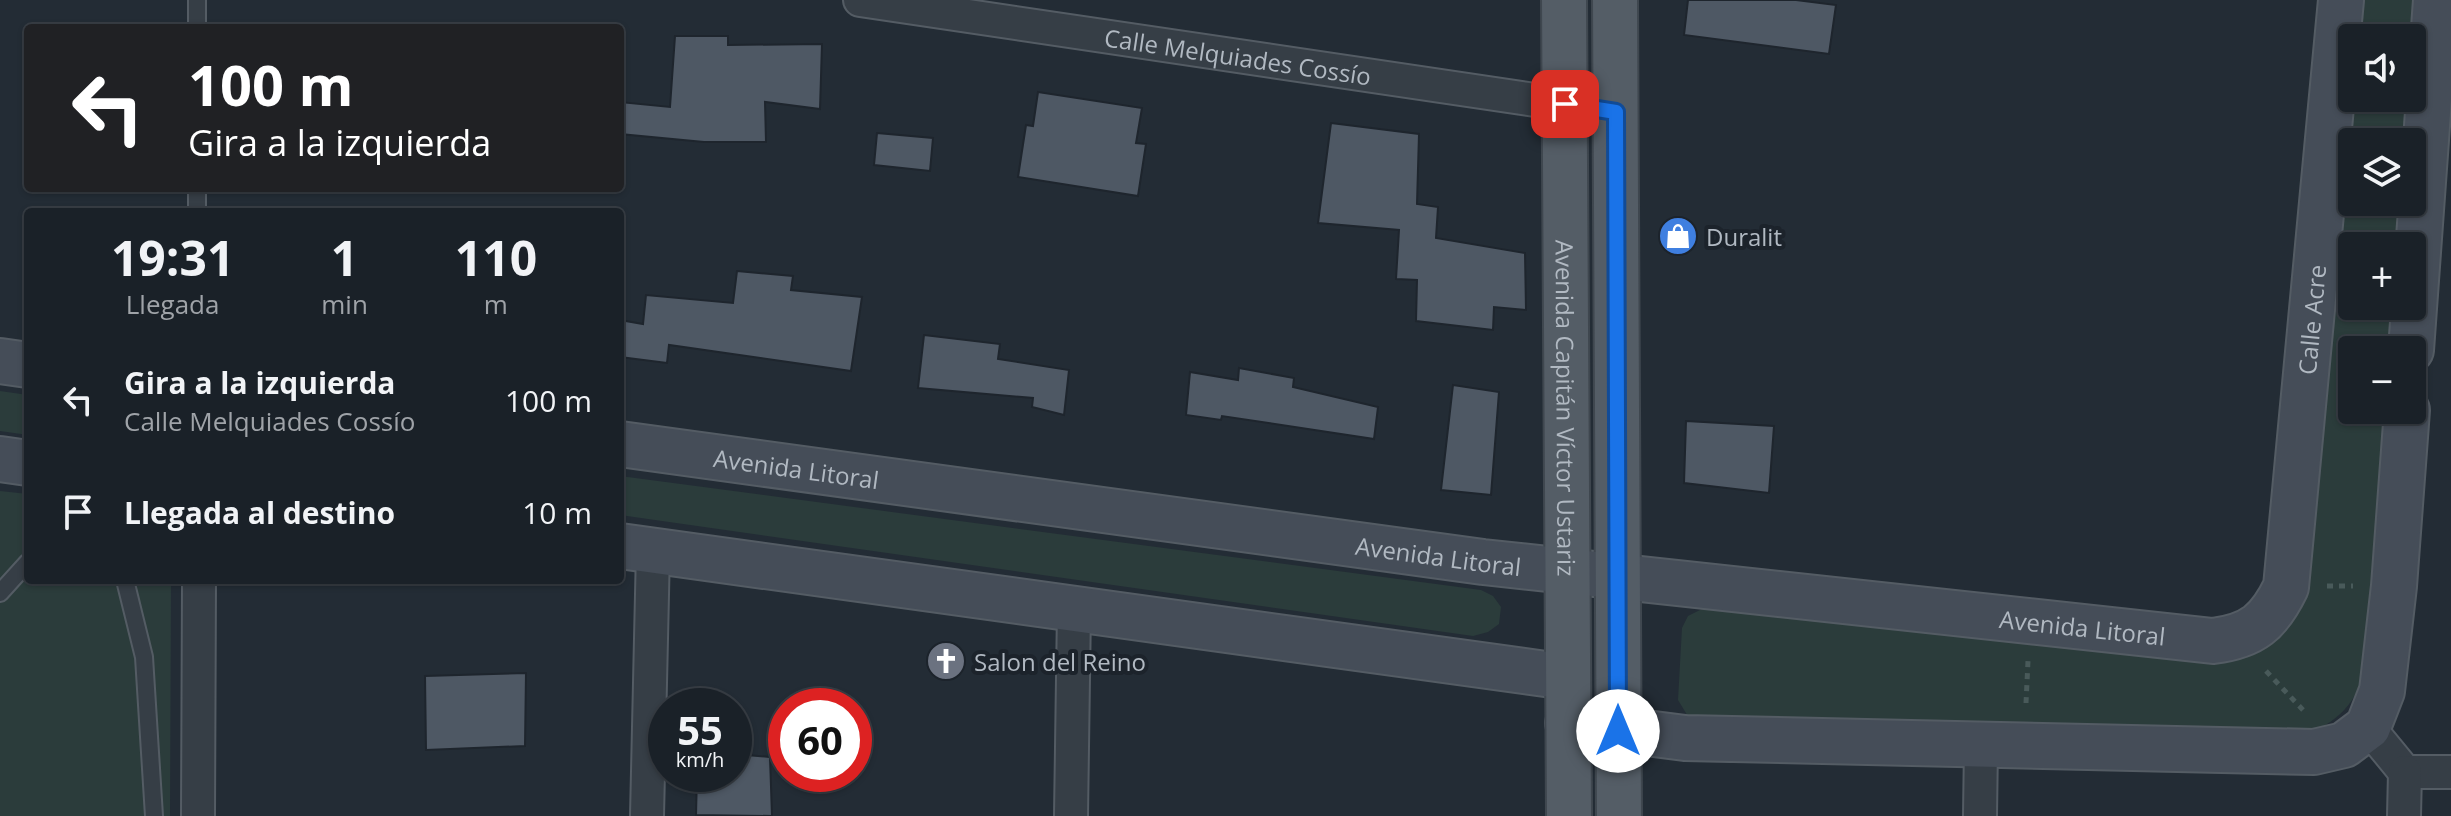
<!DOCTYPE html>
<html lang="es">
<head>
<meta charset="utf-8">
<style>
	body { margin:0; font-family:"Open Sans",sans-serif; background:#272e34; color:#f1f3f6; height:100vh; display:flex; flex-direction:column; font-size:30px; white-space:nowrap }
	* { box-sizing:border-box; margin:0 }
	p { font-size:26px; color:#9fa3a8 }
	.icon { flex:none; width:44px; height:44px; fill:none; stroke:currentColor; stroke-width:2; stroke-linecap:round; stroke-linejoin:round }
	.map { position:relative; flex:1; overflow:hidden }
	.details { position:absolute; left:24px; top:208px; width:600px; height:376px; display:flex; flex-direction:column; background:#1a2128; border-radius:8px; box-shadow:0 2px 6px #0004,0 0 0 2px #383e45 }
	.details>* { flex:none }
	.hud { position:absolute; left:24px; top:24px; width:600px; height:168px; border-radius:8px; box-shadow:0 2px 6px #0004,0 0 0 2px #383e45; background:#202124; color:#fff; overflow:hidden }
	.controls { position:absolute; left:2338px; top:24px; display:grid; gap:16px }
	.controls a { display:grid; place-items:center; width:88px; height:88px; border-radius:8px; background:#1a2128; box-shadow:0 2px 6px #0004,0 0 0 2px #383e45; font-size:40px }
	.speed { position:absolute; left:648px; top:688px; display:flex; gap:16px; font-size:40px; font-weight:700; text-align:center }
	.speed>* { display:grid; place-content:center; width:104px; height:104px; border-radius:50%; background:#1a2128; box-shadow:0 2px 6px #0004,0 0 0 2px #383e45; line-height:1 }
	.speed small { font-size:20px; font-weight:400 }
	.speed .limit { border:12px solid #d22; background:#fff; color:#111 }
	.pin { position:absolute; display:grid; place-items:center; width:68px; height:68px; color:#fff; margin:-34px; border-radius:16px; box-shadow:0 4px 12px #0006 }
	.me { position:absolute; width:88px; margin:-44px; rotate:0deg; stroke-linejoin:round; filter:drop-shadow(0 0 6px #0008) }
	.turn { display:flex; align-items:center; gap:28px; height:168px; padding:0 32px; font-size:36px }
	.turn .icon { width:104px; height:104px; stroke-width:2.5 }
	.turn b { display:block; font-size:56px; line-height:68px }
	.eta { display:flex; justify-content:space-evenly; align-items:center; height:136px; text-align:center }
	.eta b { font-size:48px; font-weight:700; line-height:56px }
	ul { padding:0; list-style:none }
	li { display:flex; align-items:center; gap:24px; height:112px; padding:0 32px }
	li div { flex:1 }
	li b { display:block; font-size:30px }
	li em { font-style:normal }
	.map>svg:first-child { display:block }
	.green { fill:#2b3c3b }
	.building { fill:#4e5864; stroke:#1e252d; stroke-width:2 }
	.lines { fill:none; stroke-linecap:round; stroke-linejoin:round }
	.lane-casing { stroke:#545c64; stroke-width:20 }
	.street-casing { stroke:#545c64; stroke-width:36 }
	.secondary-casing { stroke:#545c64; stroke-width:48 }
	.primary-casing { stroke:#3f474f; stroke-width:48 }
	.path { stroke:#495a5a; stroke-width:5; stroke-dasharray:6 6; stroke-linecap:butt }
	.lane { stroke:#363e46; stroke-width:16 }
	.street { stroke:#363e46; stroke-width:32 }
	.secondary { stroke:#454d58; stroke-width:44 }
	.primary { stroke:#545d66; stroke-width:44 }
	.route-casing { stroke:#114b97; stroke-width:20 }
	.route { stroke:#1a73e8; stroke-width:14 }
	.labels { text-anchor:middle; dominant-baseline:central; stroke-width:8; stroke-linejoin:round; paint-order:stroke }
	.street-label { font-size:24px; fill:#b1b9c2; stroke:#1c232b }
	.poi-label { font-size:24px; fill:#b1b9c2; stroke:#1c232b; text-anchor:start }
</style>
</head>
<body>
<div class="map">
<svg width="2451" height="816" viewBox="0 0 2451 816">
	<rect width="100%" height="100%" fill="#232c35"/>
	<path class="green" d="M 2360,0 L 2416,0 L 2412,38 L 2356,38 Z
		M 2352,98 L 2408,98 L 2405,142 L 2352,142 L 2352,202 L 2401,202 L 2397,246 L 2352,246 L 2352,306 L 2393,306 L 2390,350 L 2352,350 L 2352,410 L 2385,410 L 2367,664 C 2356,705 2339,722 2300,737 L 1689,718 L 1678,700 L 1682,628 L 1688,616 L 1702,609 L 2220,661 C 2261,660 2282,640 2300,605 Z
		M 0,391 L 28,395 L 28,435 L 0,431 Z
		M 620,476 L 1481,590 L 1493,596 L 1501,607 L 1499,624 L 1488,632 L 1473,636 L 620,515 Z
		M 0,491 L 28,494 L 28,580 L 171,580 L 170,816 L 0,816 Z"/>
	<path class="building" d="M 1688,0 L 1796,0 L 1836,5 L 1829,54 L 1684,35 Z
		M 675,36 L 728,36 L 728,45 L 822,44 L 820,109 L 765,102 L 766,142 L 704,142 L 620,134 L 620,102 L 670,107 Z
		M 1038,92 L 1142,108 L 1136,143 L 1146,144 L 1138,196 L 1018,177 L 1026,125 L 1033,126 Z
		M 1331,123 L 1419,134 L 1417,204 L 1438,207 L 1436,238 L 1525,253 L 1526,310 L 1494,307 L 1493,330 L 1416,321 L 1417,280 L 1396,279 L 1399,230 L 1318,223 Z
		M 877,133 L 933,138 L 930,171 L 874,165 Z
		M 737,271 L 793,276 L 791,290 L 862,297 L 851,371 L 669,345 L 667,363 L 620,357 L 620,320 L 643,324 L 646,295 L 733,303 Z
		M 924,335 L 1000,344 L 998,359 L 1069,370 L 1064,415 L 1032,407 L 1033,398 L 918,388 Z
		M 1239,368 L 1294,378 L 1293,387 L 1378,407 L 1374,439 L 1222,416 L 1221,420 L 1186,415 L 1190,372 L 1238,380 Z
		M 1453,385 L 1499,392 L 1491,495 L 1441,490 Z
		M 1686,421 L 1774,426 L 1769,493 L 1684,483 Z
		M 526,673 L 525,746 L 426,750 L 425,676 Z
		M 734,754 L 770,757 L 772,816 L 696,815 L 697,774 L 734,774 Z"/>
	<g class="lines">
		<defs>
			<path id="lane" d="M 197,0 L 197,28
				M 197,188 L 197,212
				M 125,580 L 144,657 L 154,816
				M 0,593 L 28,562"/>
			<g id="street">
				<path id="s1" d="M 860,0 L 1616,112"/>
				<path d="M 2368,727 L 2405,772 L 2451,772"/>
				<path d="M 198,816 L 199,580"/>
				<path d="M 647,816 L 653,550"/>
				<path d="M 1071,816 L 1074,609"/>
				<path d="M 1980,816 L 1981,745"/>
				<path d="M 2404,816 L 2405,772"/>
			</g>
			<g id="secondary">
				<path d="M 2411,350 L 2436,0"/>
				<path d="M 0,361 L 28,365"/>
				<path id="s2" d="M 620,444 L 1483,562 L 2213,641 C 2253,636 2269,622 2286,587 L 2341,0"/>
				<path d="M 0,459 L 28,463"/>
				<path d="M 620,546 L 1567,677"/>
				<path d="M 1568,723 L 1685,738 L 2314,752 L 2344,745 L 2368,727 L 2382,691 L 2394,586 L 2407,410"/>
			</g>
			<g id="primary">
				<path id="s3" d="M 1564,0 L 1569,816"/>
				<path d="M 1615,0 L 1619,816"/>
			</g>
		</defs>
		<use href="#lane" class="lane-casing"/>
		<use href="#street" class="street-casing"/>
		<use href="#secondary" class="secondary-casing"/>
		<use href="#primary" class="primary-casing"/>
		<path class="path" d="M 2327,586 L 2353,586
			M 2266,671 L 2303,710
			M 2026,703 L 2028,661"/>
		<use href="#lane" class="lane"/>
		<use href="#street" class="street"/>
		<use href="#secondary" class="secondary"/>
		<use href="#primary" class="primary"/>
	</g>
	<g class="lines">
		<defs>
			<path id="route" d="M 1565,104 L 1616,112 L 1618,731"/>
		</defs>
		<use href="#route" class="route-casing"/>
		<use href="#route" class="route"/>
	</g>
	<defs>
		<symbol id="shop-disc" viewBox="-11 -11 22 22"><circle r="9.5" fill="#3f7fe0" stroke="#1c232b"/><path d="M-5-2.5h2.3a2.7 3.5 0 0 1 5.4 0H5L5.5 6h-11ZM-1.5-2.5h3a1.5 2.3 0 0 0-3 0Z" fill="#fff"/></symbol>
		<symbol id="church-disc" viewBox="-11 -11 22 22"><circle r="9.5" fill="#6b7280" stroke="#1c232b"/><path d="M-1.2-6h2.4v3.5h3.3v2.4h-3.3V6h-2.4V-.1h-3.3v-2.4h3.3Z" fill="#fff"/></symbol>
	</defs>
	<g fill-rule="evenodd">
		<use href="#shop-disc" x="1656" y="214" width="44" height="44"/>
		<use href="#church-disc" x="924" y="639" width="44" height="44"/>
	</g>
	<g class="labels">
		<g class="street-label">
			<text stroke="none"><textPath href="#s1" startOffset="382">Calle Melquiades Cossío</textPath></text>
			<text stroke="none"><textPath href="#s2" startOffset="1970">Calle Acre</textPath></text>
			<text stroke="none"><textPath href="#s3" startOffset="408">Avenida Capitán Víctor Ustariz</textPath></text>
			<text stroke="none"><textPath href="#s2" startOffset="178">Avenida Litoral</textPath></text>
			<text stroke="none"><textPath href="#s2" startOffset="826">Avenida Litoral</textPath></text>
			<text stroke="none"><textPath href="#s2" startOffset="1474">Avenida Litoral</textPath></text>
		</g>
		<g class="poi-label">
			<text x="1706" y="236">Duralit</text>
			<text x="974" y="661">Salon del Reino</text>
		</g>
	</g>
</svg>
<div class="controls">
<a><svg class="icon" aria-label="sound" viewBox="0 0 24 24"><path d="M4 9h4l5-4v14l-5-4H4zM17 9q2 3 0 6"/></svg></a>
<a><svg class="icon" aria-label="layers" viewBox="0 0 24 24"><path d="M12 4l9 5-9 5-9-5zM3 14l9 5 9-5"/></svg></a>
<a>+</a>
<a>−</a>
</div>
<div class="speed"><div>55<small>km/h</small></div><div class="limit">60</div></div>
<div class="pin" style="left:1565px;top:104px;background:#d93025"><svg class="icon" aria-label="arrive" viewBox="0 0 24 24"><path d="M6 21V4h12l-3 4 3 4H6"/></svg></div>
<svg class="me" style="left:1618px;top:731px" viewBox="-20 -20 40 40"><circle r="19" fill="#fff"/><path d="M0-13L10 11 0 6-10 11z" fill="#1a73e8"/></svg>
<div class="hud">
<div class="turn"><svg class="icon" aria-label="left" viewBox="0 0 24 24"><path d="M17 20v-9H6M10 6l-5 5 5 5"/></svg><div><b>100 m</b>Gira a la izquierda</div></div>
</div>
<section class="details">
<div class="eta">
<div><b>19:31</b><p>Llegada</p></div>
<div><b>1</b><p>min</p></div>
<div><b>110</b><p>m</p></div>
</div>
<ul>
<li><svg class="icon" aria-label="left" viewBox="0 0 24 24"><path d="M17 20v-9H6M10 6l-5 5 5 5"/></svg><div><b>Gira a la izquierda</b><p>Calle Melquiades Cossío</p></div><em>100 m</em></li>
<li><svg class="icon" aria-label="arrive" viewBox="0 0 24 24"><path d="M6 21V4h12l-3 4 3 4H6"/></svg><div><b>Llegada al destino</b></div><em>10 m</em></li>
</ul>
</section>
</div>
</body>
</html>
